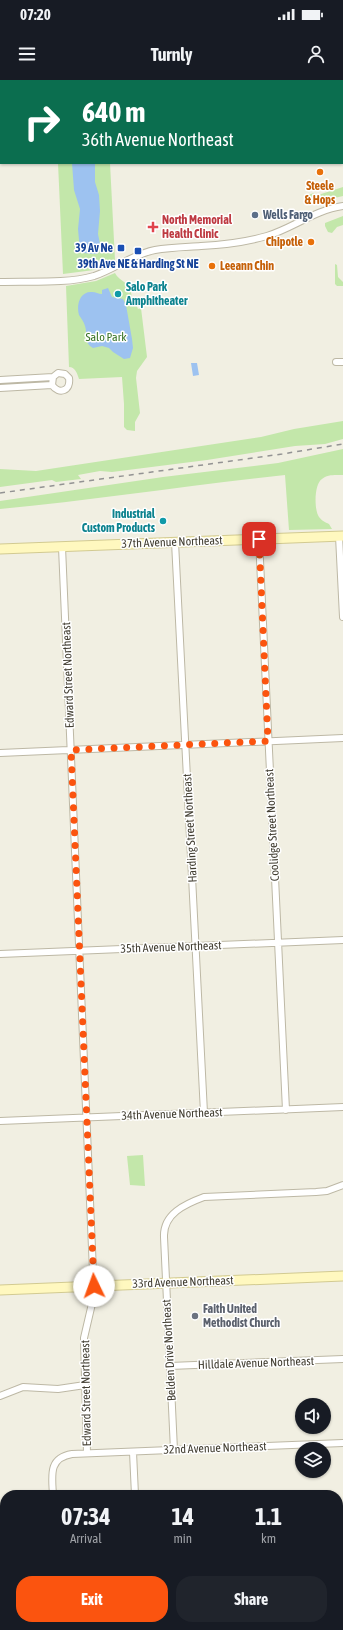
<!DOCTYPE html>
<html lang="en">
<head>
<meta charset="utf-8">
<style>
	body { margin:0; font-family:"Asap Condensed",sans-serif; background:#20242c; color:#f1f3f6; height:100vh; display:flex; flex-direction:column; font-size:15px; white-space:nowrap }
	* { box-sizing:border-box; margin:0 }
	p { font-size:13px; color:#9ea1a6 }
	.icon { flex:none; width:22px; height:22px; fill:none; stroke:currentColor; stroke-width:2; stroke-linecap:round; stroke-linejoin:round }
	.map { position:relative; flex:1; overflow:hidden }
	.sheet { position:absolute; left:0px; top:1410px; width:343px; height:140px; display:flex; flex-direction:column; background:#171b24; border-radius:16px 16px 0 0; box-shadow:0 1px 3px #0004 }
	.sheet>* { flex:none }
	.hud { position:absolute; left:0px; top:0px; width:343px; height:84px; box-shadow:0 1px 3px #0004; background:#0b6e4f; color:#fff; overflow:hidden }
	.buttons { position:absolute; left:295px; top:1318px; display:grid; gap:8px }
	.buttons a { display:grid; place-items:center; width:36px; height:36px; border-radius:50%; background:#171b24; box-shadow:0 1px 3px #0004; font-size:20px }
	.pin { position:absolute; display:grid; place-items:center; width:34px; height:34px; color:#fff; margin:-17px; border-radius:8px; box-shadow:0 2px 6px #0006 }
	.me { position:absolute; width:44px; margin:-22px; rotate:357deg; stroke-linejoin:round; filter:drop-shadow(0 0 3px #0008) }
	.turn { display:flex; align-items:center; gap:14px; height:84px; padding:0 16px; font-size:18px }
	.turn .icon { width:52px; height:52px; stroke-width:2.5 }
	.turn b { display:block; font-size:28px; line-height:34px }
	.eta { display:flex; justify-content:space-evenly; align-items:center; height:68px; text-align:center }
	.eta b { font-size:24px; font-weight:700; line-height:28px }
	.primary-button { display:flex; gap:8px; margin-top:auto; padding:8px 16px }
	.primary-button a { flex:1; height:46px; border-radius:16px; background:#fb540f; color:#fff; font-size:16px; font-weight:700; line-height:46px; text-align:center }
	.primary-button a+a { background:#20242c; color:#f1f3f6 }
	.status { display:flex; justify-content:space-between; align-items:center; height:28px; padding:0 20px; background:#171b24; direction:ltr }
	.status svg { height:11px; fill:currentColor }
	header { display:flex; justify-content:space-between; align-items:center; height:52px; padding:0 16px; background:#171b24; font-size:18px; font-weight:700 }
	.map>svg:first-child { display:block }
	.green { fill:#c3e7aa }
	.water { fill:#9dc2f0 }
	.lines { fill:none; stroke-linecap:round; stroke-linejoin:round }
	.street-casing { stroke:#bdb8a5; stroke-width:8 }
	.secondary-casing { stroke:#d2ca91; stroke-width:11 }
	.street { stroke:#fff; stroke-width:6 }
	.secondary { stroke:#fff8bf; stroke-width:9 }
	.rail { stroke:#939393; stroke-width:1.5; stroke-dasharray:5 5; stroke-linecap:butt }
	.route { stroke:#fb540f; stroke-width:7; stroke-dasharray:0 12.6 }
	.food-dot { fill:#e8710a; stroke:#fff; stroke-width:1.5 }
	.service-dot { fill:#5c6f8a; stroke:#fff; stroke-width:1.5 }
	.health-dot { fill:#e0444e; stroke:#fff; stroke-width:1.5 }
	.transit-dot { fill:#1a4fb4; stroke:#fff; stroke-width:1.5 }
	.culture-dot { fill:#0f9aa8; stroke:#fff; stroke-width:1.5 }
	.worship-dot { fill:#6b7280; stroke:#fff; stroke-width:1.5 }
	.labels { text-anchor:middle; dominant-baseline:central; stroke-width:3; stroke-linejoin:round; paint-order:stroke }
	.food-label { font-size:12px; font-weight:bold; fill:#c56008; stroke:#fff }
	.service-label { font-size:12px; font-weight:bold; fill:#4e5e75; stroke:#fff; text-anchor:start }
	.health-label { font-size:12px; font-weight:bold; fill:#be3a42; stroke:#fff; text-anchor:start }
	.transit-label { font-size:12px; font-weight:bold; fill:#164399; stroke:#fff; text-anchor:end }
	.culture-label { font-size:12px; font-weight:bold; fill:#0d838f; stroke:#fff; text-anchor:start }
	.park-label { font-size:12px; fill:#397427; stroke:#fff }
	.street-label { font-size:12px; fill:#433f33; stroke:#fff }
	.worship-label { font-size:12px; font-weight:bold; fill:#5b616d; stroke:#fff; text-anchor:start }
</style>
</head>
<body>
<div class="status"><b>07:20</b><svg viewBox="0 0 49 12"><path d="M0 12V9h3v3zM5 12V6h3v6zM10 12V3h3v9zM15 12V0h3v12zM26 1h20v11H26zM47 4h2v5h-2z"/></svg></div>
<header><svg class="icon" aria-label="menu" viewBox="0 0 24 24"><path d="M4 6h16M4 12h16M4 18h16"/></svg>Turnly<svg class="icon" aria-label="person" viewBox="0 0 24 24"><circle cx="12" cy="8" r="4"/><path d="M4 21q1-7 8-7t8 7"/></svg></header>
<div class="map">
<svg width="343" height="1550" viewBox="0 0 343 1550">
	<rect width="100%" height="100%" fill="#f1efe2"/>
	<path class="green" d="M 11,0 L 93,0 L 8,1 Z
		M 58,83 L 110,83 L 115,180 L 94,190 L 63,194 Z
		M 343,107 L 343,116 L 326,120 L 314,125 L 307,118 L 308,115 L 314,113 L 315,116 Z
		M 343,136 L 343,145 L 337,147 L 332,153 L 328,152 L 325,146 L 325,143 Z
		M 335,184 L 337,185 L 338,197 L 343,202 L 343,206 L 337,206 L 335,204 Z
		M 115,193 C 121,204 131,200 132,219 L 135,221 L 138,229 L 141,228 L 147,277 L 137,291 L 136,298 L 140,333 L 135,342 L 135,351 L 127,350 L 124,347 L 124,324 L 122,297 L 79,299 C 77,293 75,287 69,287 L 66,206 L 96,201 Z
		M 343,341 L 343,359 L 325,364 L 295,366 L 207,380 L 112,392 L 100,391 L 78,395 L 81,399 L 56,402 L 52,400 L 0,407 L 0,389 L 36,391 L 261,357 L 294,349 Z
		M 343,369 L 343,395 C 336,395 327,394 322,399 C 314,404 314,430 319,437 C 322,441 325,442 329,444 L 332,449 L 289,450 L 285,395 C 190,405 95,420 0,429 L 0,421 L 163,397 L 278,383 Z
		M 143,1075 L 145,1106 L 130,1105 L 127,1076 Z
		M 33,1545 L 139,1545 L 140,1550 L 0,1550 L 0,1546 Z"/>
	<path class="water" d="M 72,83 L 95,83 L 95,102 L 99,115 L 100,131 L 98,154 L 100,164 L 99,171 L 96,174 L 83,173 L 80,171 L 78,149 L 80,129 L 74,110 Z
		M 108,208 L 112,217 L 123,219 L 126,225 L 132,259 L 133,268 L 130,278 L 124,279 L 113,272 L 109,268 L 102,266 L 93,268 C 83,262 88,255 85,246 C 84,242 81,238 79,235 C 76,225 80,211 92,212 C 96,212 98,214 102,214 L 102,210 Z
		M 191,283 L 197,283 L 199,295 L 193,296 Z"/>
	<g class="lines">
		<defs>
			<path id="street" d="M 0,202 C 30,201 66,204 94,196 C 115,189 133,174 155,170 C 170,167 186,167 201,166 C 222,165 246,162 267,156 C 293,148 315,130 343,126
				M 336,282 L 343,282
				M 0,300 L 53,297
				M 0,308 L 52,305 C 59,315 71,311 69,298 L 65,294 L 58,293 L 53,297 L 52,305
				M 339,456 L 343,537
				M 259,459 L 286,1030
				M 175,462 L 204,1033
				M 62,467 L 94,1215 L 84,1258 L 87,1373
				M 0,673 L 343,658
				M 0,874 L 343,860
				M 0,1041 L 343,1027
				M 170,1286 L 343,1279
				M 0,1316 L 23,1307 L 58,1309 L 85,1305
				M 174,1370 L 164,1157 C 163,1134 185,1124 204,1117 L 316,1112 L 327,1111 L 343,1105
				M 133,1372 L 135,1415
				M 53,1415 C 52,1396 48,1378 72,1374 L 343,1363
				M 338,1448 L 343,1447
				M 338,1530 L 343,1529
				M 0,1543 L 5,1542
				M 144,1545 L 144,1550
				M 269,1545 L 269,1550"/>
			<path id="secondary" d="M 0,1 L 4,0
				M 0,469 L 343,456
				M 0,1210 L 343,1196"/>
		</defs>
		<use href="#street" class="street-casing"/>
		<use href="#secondary" class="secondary-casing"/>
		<use href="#street" class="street"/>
		<use href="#secondary" class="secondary"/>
		<path class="rail" d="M 0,413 L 282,374 L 343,364"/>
	</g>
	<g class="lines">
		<path class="route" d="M 94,1206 L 71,670 L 268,661 L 259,459"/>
	</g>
	<g class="food-dot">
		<circle cx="320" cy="92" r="4"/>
		<circle cx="311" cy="162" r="4"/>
		<circle cx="212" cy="186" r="4"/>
	</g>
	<circle class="service-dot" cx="255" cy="135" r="4"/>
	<path class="health-dot" d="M151 141h4v4h4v4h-4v4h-4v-4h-4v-4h4z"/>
	<g class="transit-dot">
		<rect x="117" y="164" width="8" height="8" rx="2"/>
		<rect x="134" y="167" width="8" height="8" rx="2"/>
	</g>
	<g class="culture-dot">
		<circle cx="118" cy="214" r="4"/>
		<circle cx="163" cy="441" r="4"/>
	</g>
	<circle class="worship-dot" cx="195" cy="1236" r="4"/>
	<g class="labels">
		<g class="food-label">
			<text x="320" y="106">Steele<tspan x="320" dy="14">&amp; Hops</tspan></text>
			<text x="303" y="162" text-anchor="end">Chipotle</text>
			<text x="220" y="186" text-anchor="start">Leeann Chin</text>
		</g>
		<g class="service-label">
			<text x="263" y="135">Wells Fargo</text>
		</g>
		<g class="health-label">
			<text x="162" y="140">North Memorial<tspan x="162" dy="14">Health Clinic</tspan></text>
		</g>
		<g class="transit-label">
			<text x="113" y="168">39 Av Ne</text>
			<text x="138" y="184" text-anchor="middle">39th Ave NE &amp; Harding St NE</text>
		</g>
		<g class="culture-label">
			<text x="126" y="207">Salo Park<tspan x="126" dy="14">Amphitheater</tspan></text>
			<text x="155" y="434" text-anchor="end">Industrial<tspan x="155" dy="14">Custom Products</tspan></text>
		</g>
		<g class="park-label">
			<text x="106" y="257">Salo Park</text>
		</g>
		<g class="street-label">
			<text transform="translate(172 462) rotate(-2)">37th Avenue Northeast</text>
			<text transform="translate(68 595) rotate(-92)">Edward Street Northeast</text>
			<text transform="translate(272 745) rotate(-93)">Coolidge Street Northeast</text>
			<text transform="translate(190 748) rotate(-93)">Harding Street Northeast</text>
			<text transform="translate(171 867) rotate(-2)">35th Avenue Northeast</text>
			<text transform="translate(172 1034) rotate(-2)">34th Avenue Northeast</text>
			<text transform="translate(183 1202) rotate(-2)">33rd Avenue Northeast</text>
			<text transform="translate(169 1270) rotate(-93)">Belden Drive Northeast</text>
			<text transform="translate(256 1283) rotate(-2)">Hilldale Avenue Northeast</text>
			<text transform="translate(86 1313) rotate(-91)">Edward Street Northeast</text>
			<text transform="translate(215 1368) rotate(-2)">32nd Avenue Northeast</text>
		</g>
		<g class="worship-label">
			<text x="203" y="1229">Faith United<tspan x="203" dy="14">Methodist Church</tspan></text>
		</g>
	</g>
</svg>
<div class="buttons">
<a><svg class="icon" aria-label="sound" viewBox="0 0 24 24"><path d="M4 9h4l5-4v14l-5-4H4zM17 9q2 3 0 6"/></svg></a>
<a><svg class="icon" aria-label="layers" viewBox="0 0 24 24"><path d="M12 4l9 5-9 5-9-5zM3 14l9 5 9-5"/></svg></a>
</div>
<div class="pin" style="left:259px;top:459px;background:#d93025"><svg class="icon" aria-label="arrive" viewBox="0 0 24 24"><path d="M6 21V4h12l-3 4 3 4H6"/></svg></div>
<svg class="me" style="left:94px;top:1206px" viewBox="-20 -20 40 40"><circle r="19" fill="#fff"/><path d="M0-13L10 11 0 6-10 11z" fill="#fb540f"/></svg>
<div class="hud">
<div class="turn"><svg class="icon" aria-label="right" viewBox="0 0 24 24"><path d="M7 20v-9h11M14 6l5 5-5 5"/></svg><div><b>640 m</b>36th Avenue Northeast</div></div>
</div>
<section class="sheet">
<div class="eta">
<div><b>07:34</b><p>Arrival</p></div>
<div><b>14</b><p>min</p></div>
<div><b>1.1</b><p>km</p></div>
</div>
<div class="primary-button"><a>Exit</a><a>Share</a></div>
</section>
</div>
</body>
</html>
